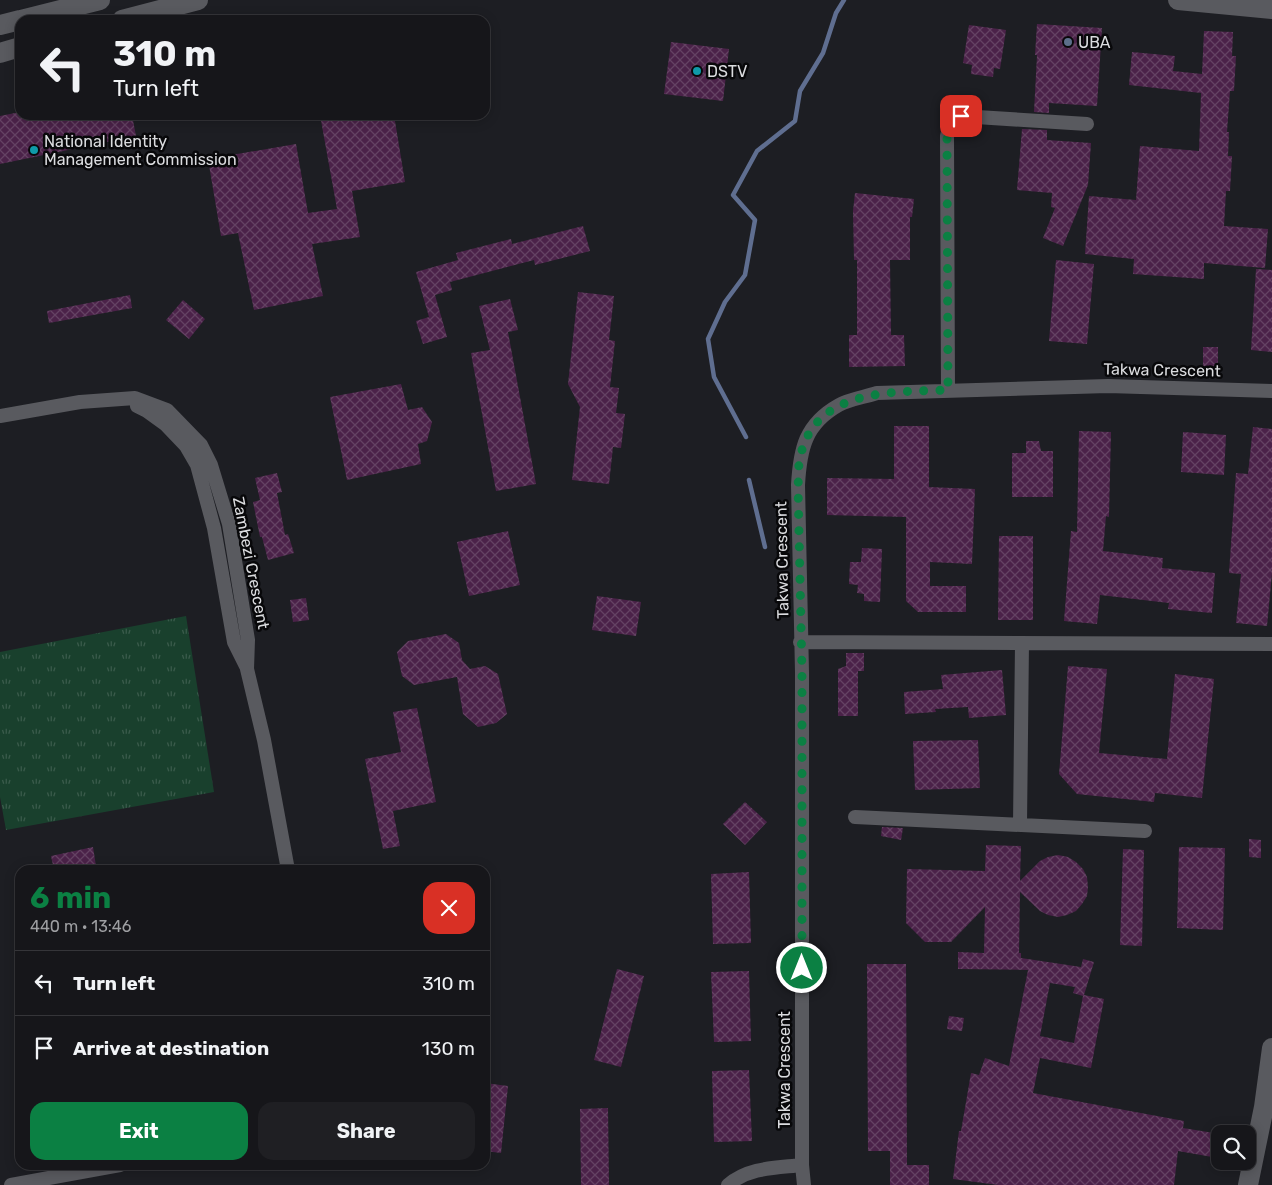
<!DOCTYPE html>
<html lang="en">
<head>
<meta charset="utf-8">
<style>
	body { margin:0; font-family:Rubik,sans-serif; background:#1f1f23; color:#f1f3f6; height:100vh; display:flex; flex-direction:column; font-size:19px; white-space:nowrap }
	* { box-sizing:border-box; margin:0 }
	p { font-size:16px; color:#9e9fa2 }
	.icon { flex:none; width:28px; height:28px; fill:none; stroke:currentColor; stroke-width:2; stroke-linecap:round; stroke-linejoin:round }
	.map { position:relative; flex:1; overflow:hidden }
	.sheet { position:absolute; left:15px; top:865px; width:475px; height:305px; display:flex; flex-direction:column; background:#16161a; border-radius:15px; box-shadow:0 2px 12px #0003,0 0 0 1px #353539 }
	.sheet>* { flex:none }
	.guide { position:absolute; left:15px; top:15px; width:475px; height:105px; border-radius:15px; box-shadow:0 2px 12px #0003,0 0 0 1px #353539; background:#16161a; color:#f1f3f6; overflow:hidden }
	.buttons { position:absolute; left:1211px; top:1125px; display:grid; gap:10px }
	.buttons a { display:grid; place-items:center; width:45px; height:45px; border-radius:10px; background:#16161a; box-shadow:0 2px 12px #0003,0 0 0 1px #353539; font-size:25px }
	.pin { position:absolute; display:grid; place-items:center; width:42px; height:42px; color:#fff; margin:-21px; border-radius:10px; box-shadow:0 2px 8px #0006 }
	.me { position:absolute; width:55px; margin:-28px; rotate:0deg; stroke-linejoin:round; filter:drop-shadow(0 0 4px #0008) }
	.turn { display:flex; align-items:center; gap:18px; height:105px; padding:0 15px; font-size:22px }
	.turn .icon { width:65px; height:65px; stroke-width:2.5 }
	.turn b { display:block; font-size:35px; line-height:42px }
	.round { display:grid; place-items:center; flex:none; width:52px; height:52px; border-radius:15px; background:#1f1f23 }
	.overview { display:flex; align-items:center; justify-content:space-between; height:85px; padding:0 15px }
	h1 { font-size:30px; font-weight:700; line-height:38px; color:#0b8043 }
	.primary-button { display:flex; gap:10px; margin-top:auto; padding:10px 15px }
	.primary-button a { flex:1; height:58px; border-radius:15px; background:#0b8043; color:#fff; font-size:20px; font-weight:700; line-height:58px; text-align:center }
	.primary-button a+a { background:#1f1f23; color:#f1f3f6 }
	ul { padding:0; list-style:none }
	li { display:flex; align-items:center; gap:15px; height:65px; padding:0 15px; border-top:1px solid #353539 }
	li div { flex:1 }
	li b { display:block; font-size:19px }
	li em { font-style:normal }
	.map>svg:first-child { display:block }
	.grass { fill:url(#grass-tufts) }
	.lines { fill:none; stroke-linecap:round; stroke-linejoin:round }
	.stream { stroke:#5f6e90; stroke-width:4.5 }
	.building { fill:url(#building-cross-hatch); fill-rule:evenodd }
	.street { stroke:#595a5f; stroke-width:14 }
	.secondary { stroke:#595a5f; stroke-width:20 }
	.route { stroke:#0b8043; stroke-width:9; stroke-dasharray:0 16.2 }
	.service-dot { fill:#5c6f8a; stroke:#08080a; stroke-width:2 }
	.culture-dot { fill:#0f9aa8; stroke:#08080a; stroke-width:2 }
	.labels { text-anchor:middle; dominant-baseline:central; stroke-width:5; stroke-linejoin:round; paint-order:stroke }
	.poi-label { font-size:16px; fill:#dbdcdf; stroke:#08080a; text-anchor:start }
	.street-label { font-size:16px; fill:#dbdcdf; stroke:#08080a }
</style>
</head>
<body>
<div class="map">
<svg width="1272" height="1185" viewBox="0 0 1272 1185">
	<defs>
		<pattern id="grass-tufts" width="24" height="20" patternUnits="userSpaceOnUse" patternTransform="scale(1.25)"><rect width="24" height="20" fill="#19402d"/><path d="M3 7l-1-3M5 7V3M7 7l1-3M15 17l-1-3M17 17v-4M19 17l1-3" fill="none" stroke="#3a5b4b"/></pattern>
		<pattern id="building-cross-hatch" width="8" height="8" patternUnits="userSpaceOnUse" patternTransform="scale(1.25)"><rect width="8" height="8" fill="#4b2249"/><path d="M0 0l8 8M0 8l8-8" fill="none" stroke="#644263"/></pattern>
	</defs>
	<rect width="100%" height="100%" fill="#1d1e23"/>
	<path class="grass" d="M 186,616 L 214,792 L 6,830 L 0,797 L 0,652 Z"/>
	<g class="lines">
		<path class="stream" d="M 746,437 L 714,377 L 708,339 L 725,302 L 745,275 L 755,220 L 733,195 L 757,151 L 795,121 L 800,91 L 823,53 L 836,13 L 844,0
			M 749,480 L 765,547"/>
	</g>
	<path class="building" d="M 1037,24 L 1102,28 L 1097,106 L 1049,103 L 1049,113 L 1034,112 L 1037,55 L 1035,55 Z
		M 969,25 L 1006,30 L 1000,69 L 994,68 L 993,77 L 971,74 L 972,65 L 963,63 Z
		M 1204,31 L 1233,32 L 1232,56 L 1236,56 L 1234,91 L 1230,91 L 1227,132 L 1229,132 L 1228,156 L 1232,156 L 1230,191 L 1226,191 L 1224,226 L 1268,229 L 1265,268 L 1204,263 L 1204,279 L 1133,274 L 1134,259 L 1085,254 L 1089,196 L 1136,200 L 1140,146 L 1199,151 L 1201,93 L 1129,85 L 1132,52 L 1175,56 L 1173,71 L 1202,74 Z
		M 671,42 L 729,49 L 723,101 L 664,94 Z
		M 20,112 L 20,115 L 132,115 L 136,136 L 0,164 L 0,116 Z
		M 320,115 L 394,115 L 405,182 L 352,191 L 360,237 L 312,244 L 323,296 L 254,310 L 238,233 L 221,236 L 208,159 L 296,144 L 308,213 L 337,209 Z
		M 1022,129 L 1047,130 L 1047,140 L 1091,143 L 1088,185 L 1063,246 L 1043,238 L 1055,208 L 1051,207 L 1052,193 L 1017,190 Z
		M 855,193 L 914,199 L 912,217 L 910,217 L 910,260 L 890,260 L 891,335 L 904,335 L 905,366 L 849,367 L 849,335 L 857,335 L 857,260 L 854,260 L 853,211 Z
		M 583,226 L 590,251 L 535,265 L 534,260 L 450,282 L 452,290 L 435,295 L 447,337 L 423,344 L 416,321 L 429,317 L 416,272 L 458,260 L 456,253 L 511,239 L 512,244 Z
		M 1056,260 L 1094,264 L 1087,344 L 1049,341 Z
		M 1256,269 L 1272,270 L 1272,352 L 1251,350 Z
		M 578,292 L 614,296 L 609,340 L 615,341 L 610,387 L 619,388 L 616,413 L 625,414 L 621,448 L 613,447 L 609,484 L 572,480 L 580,407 L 568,384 Z
		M 130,295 L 132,308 L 49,323 L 47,311 Z
		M 510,299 L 518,330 L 508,332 L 536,484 L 496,491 L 471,353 L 490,350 L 479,306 Z
		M 183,300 L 205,319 L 189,339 L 166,320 Z
		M 1203,347 L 1218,347 L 1218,368 L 1203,368 Z
		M 401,384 L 408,410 L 422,407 L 432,422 L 427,441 L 418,444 L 421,464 L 347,480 L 330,397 Z
		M 894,426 L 929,426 L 929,487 L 975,489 L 972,564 L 930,562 L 930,586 L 966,586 L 966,612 L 918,612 L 906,601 L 906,517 L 827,515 L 827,478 L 894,479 Z
		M 1253,427 L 1272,429 L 1272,573 L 1267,626 L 1236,623 L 1241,574 L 1229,573 L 1236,473 L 1248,474 Z
		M 1079,431 L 1111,432 L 1109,517 L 1106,516 L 1103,551 L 1163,558 L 1162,568 L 1215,573 L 1212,613 L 1168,609 L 1169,603 L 1100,595 L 1097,624 L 1064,621 L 1071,531 L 1077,532 Z
		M 1183,432 L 1226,435 L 1224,475 L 1181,472 Z
		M 1026,441 L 1039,441 L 1041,451 L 1053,451 L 1053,497 L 1012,497 L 1012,453 L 1026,453 Z
		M 277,473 L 282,492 L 277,493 L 285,535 L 288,534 L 294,553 L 268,560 L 262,537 L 260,537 L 253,502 L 260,500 L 255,478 Z
		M 508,531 L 520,585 L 469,596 L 457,542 Z
		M 999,536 L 1033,536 L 1033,620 L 998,620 Z
		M 862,548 L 882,549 L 880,602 L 864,601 L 864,594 L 857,593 L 858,585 L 849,584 L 850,562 L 861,562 Z
		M 597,596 L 641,602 L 636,636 L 592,630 Z
		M 306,598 L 309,620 L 293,622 L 290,600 Z
		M 446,634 L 459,643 L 462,660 L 470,669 L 485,666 L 498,674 L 507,714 L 496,723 L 478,727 L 463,714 L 457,677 L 414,685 L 402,676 L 397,652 L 408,641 Z
		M 846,653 L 864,653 L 864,671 L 858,671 L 858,716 L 838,716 L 838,669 L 846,666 Z
		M 1068,666 L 1107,669 L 1099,753 L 1167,759 L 1175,674 L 1214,679 L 1202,798 L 1155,793 L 1154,802 L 1077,794 L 1059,774 Z
		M 1002,670 L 1006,715 L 969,718 L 968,707 L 935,709 L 936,712 L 905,714 L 904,692 L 943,689 L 941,675 Z
		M 417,708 L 436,802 L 393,811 L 400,846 L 383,849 L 365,759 L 401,752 L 393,712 Z
		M 978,740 L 980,788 L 915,790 L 913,741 Z
		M 745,802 L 767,822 L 745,845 L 723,824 Z
		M 882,827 L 903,828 L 901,840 L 881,836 Z
		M 1249,839 L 1261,840 L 1261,858 L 1249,857 Z
		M 986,845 L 1021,846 L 1020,881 L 1040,861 L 1048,857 L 1058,855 L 1068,857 L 1076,862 L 1083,869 L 1087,877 L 1088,887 L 1087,896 L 1082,904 L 1076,911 L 1067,915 L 1058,917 L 1048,915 L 1040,911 L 1020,892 L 1019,953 L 1021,953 L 1021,958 L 1081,967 L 1083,959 L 1094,962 L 1084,995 L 1104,999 L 1091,1068 L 1040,1058 L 1033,1093 L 1184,1121 L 1183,1128 L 1220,1134 L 1218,1158 L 1178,1151 L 1174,1185 L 998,1185 L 953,1179 L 959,1131 L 961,1131 L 971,1073 L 979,1075 L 985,1058 L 1009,1066 L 1028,970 L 958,969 L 958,952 L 984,953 L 985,907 L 951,942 L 925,942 L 906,923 L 907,869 L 985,871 ZM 1050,983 L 1075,987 L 1073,993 L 1083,996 L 1074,1043 L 1040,1036 Z
		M 93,847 L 96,866 L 78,870 L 54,870 L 51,856 Z
		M 1179,847 L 1225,848 L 1223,930 L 1177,928 Z
		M 1123,849 L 1144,850 L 1142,946 L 1120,945 Z
		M 749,872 L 751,943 L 713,944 L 711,874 Z
		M 867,964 L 906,964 L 907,1165 L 929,1165 L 929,1185 L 890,1185 L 890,1151 L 868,1151 Z
		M 617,969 L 644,976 L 621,1067 L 594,1060 Z
		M 749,971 L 751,1041 L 714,1042 L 711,972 Z
		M 949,1016 L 964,1018 L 962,1031 L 947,1029 Z
		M 749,1070 L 752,1141 L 714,1142 L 712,1071 Z
		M 485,1083 L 508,1086 L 501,1153 L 485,1151 Z
		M 608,1108 L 609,1185 L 581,1185 L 580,1109 Z"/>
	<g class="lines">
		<path class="street" d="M 948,390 L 947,136 L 950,124 L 961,116 L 1087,124
			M 137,406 L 147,411 L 165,424 L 186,446 L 197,465 L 214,528 L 234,642 L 246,666
			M 0,416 L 80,402 L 135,398 L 167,410 L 201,445 L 211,465 L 229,524 L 248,640 L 247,669 L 264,740 L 288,870
			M 800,642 L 1272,644
			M 855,817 L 1145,831
			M 1020,825 L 1022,643
			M 11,1185 L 120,1165
			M 728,1185 C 749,1167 776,1168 802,1165
			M 804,1185 L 802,1165 L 802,672 L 798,485 C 800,449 805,424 839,405 C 850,399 865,397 877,393 L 1108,386 L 1272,391"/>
		<path class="secondary" d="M 1178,0 L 1272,9
			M 21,20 L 100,0
			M 122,20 L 198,0
			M 0,25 L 20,20
			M 0,53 L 20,47
			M 1248,1185 L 1264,1107 L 1272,1048"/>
	</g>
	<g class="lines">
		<path class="route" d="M 802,968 L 802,672 L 798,485 C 799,476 798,466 800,458 C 814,388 893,392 948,390 L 947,136 L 950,124 L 961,116"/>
	</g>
	<circle class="service-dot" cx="1068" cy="42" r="5"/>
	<g class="culture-dot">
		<circle cx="697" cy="71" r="5"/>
		<circle cx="34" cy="150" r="5"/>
	</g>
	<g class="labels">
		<g class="poi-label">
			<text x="1078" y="42">UBA</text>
			<text x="707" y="71">DSTV</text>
			<text x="44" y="141">National Identity<tspan x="44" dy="18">Management Commission</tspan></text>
		</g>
		<g class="street-label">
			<text transform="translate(1162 370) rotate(1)">Takwa Crescent</text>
			<text transform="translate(782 560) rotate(-91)">Takwa Crescent</text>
			<text transform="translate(251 563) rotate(79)">Zambezi Crescent</text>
			<text transform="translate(784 1070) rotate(-90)">Takwa Crescent</text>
		</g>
	</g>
</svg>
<div class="buttons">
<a><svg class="icon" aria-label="search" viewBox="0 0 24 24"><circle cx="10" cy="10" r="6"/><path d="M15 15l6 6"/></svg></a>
</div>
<div class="pin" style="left:961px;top:116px;background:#d93025"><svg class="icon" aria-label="arrive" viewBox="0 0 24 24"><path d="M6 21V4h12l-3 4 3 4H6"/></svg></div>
<svg class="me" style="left:802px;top:968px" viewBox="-20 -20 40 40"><circle r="17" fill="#0b8043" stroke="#fff" stroke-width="3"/><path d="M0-11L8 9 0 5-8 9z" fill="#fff"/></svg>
<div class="guide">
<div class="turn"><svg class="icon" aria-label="left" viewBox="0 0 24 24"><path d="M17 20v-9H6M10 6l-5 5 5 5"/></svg><div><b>310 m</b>Turn left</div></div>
</div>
<section class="sheet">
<div class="overview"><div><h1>6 min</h1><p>440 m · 13:46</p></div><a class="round" style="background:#d93025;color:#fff"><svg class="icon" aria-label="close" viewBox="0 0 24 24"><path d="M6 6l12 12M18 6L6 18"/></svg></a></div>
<ul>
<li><svg class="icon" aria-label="left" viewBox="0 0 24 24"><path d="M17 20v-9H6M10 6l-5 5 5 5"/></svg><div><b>Turn left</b></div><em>310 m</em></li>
<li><svg class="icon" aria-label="arrive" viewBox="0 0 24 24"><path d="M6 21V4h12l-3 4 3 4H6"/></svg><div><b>Arrive at destination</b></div><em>130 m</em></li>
</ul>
<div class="primary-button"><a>Exit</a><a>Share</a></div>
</section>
</div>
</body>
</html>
